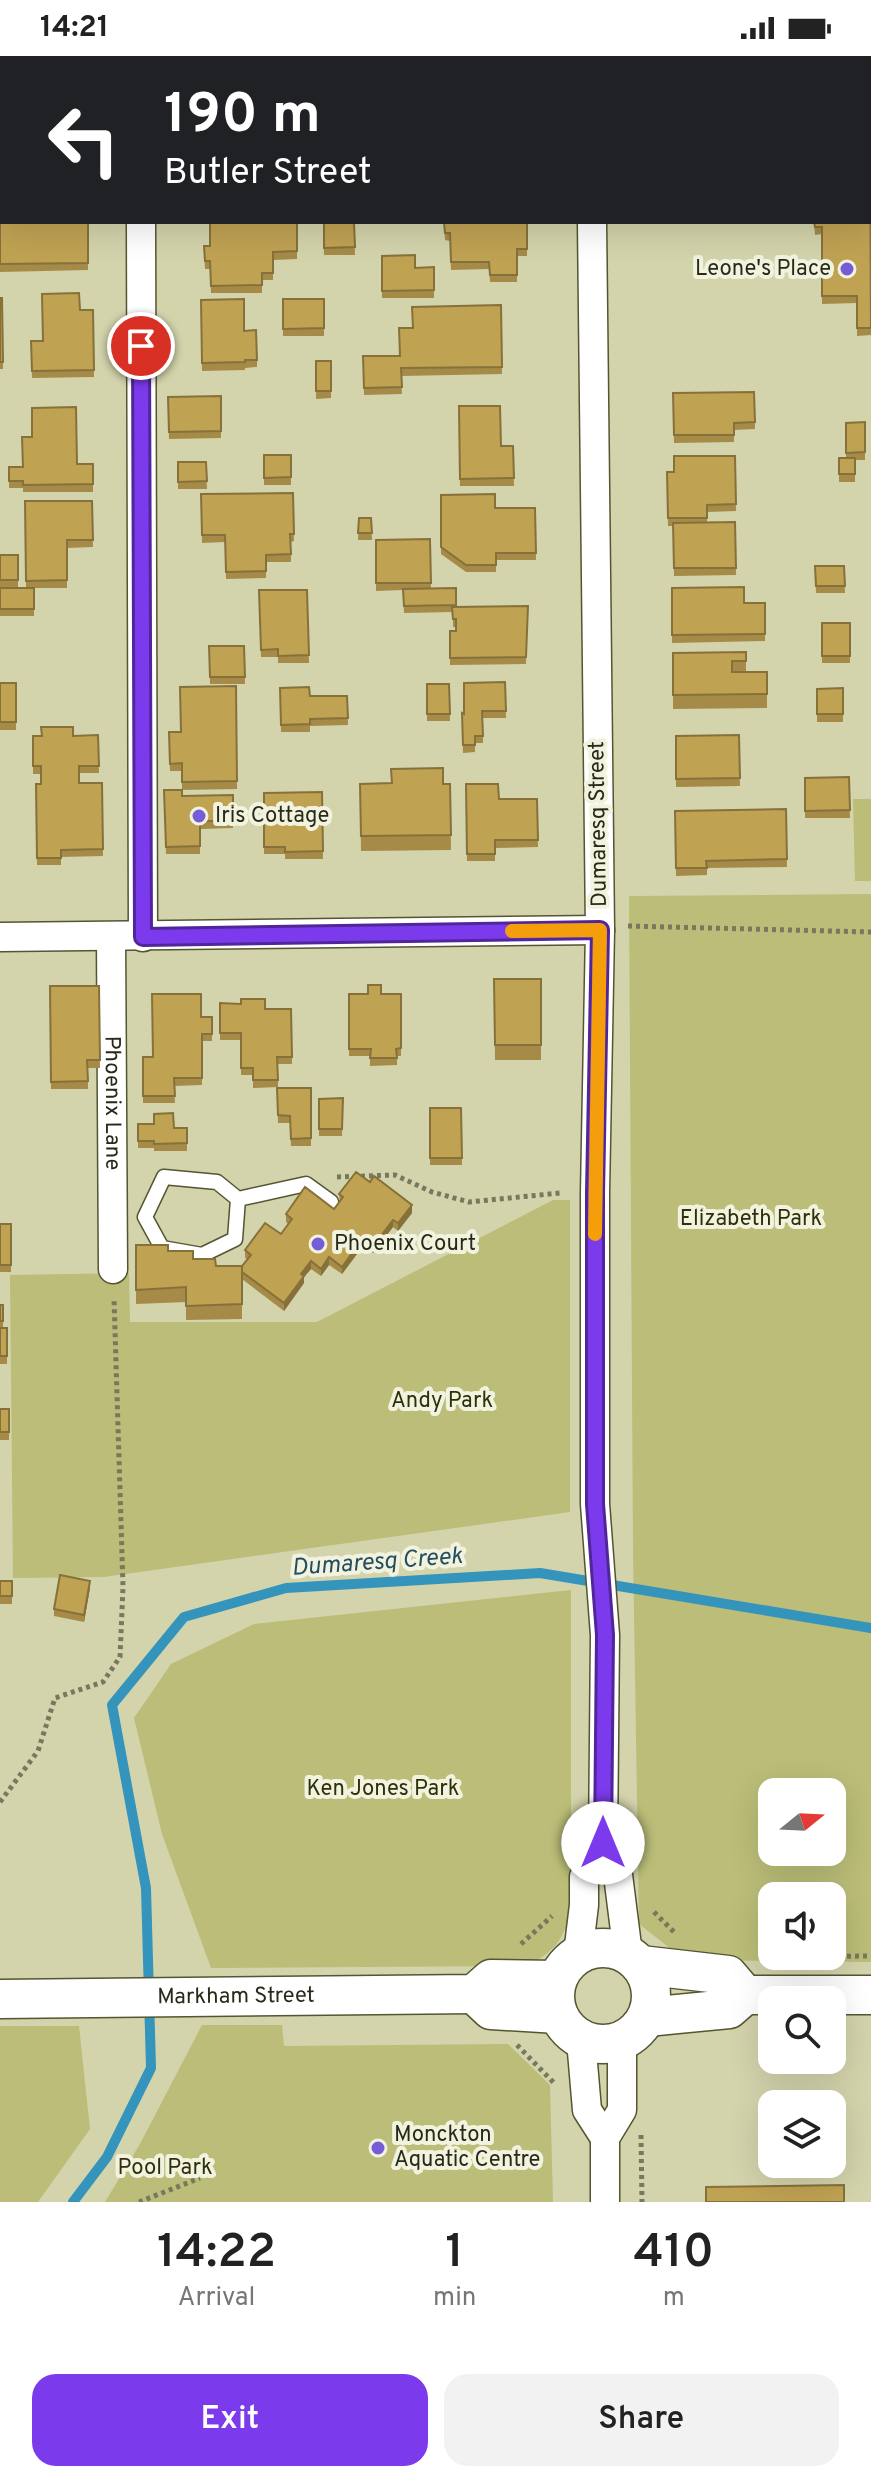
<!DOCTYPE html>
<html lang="en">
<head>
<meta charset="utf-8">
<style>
	body { margin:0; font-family:Overpass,sans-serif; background:#f2f2f2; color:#222; height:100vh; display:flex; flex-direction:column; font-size:30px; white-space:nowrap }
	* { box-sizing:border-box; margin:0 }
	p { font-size:26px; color:#767676 }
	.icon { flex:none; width:44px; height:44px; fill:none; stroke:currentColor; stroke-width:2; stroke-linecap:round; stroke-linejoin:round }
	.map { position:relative; height:2146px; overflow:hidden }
	.sheet { display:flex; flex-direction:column; background:#fff; flex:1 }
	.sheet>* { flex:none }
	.top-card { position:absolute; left:0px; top:0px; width:872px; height:168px; box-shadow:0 8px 32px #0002; background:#202124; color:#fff; overflow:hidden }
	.needle { width:52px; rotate:72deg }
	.buttons { position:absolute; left:758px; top:1722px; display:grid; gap:16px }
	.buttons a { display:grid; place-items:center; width:88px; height:88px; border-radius:16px; background:#fff; box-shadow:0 8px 32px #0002; font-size:40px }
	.pin { position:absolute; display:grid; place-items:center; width:68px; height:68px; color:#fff; margin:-34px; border:4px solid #fff; border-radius:50%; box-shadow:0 2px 8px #0007 }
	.me { position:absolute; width:88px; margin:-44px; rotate:0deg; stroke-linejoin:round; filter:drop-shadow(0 0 6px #0008) }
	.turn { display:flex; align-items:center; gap:28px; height:168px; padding:0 32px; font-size:36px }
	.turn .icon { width:104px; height:104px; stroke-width:2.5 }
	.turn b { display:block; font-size:56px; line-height:68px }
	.eta { display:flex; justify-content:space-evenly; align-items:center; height:136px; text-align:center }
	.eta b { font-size:48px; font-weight:600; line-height:56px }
	.action { display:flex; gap:16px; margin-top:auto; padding:16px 32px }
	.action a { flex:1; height:92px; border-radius:24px; background:#7c3aed; color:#fff; font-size:32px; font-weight:600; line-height:92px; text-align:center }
	.action a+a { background:#f2f2f2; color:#222 }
	.status { display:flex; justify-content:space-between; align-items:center; height:56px; padding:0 40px; background:#fff; direction:ltr }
	.status svg { height:22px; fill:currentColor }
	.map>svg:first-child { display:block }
	.green { fill:#bbbd78; fill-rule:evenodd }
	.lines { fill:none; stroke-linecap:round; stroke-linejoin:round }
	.stream { stroke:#3494bc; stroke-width:10 }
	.lane-casing { stroke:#545531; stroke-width:17 }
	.street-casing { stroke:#545531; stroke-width:31 }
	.secondary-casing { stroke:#545531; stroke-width:41 }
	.path { stroke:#78785e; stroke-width:5; stroke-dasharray:4 4; stroke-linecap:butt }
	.lane { stroke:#fff; stroke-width:14 }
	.street { stroke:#fff; stroke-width:28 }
	.secondary { stroke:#fff; stroke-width:38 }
	.wall { fill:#a58b47 }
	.shaded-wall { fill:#86713a }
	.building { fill:#c0a253; stroke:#86713a; stroke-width:2 }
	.route-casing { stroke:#51269a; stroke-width:20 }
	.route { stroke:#7c3aed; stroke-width:14 }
	.slow { stroke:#f59e0b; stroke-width:14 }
	.poi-dot { fill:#765cd6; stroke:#f2f3df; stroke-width:3 }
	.labels { text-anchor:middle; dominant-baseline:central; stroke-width:8; stroke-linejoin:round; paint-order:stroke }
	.poi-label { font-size:22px; fill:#29291a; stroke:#f2f3df; text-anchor:start }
	.street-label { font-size:22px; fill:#29291a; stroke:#f2f3df }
	.park-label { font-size:22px; fill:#2f2f0a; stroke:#f2f3df }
	.water-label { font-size:24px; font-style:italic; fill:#264e60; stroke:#f2f3df }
</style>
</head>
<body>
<div class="status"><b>14:21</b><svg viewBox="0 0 49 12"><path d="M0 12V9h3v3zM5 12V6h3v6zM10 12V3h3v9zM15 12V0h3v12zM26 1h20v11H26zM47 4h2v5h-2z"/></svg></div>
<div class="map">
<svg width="871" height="2146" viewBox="0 0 871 2146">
	<rect width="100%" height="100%" fill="#d3d4ac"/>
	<path class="green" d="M 853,743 L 871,743 L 871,825 L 855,825 Z
		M 871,838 L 871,1906 L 685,1904 L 639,1868 L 633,1494 L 629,840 ZM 772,1736 L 832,1736 L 832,1796 L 772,1796 ZM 772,1840 L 832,1840 L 832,1900 L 772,1900 Z
		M 553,1144 L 570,1144 L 570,1456 L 104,1521 L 13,1522 L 10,1219 L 129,1217 L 130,1266 L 317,1266 Z
		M 571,1534 L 571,1851 C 566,1882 552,1900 523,1910 L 211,1912 L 162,1778 L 134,1662 L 171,1608 L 254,1568 Z
		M 202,1969 L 282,1969 L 284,1990 L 508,1988 L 550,2029 L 553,2146 L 105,2146 L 141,2086 Z
		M 0,1970 L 79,1970 L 90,2073 L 38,2146 L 0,2146 Z"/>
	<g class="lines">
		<path class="stream" d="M 73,2146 L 107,2101 L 151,2012 L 146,1832 L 112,1649 L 184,1561 L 286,1532 L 540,1517 L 871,1572"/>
		<defs>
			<path id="lane" d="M 164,1121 L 217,1126 L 238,1143 L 235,1183 L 202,1199 L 162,1192 L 145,1161 Z
				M 238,1143 L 306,1128 L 331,1146"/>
			<g id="street">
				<path d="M 140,0 L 140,2"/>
				<path d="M 590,0 L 590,2"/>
				<path d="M 141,166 L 143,881"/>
				<path d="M 0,881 L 600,874"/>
				<path id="s1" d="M 111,881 L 113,1213"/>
				<path d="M 603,1801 L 618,1819 L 628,1898"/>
				<path d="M 578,1898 L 584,1849 L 584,1821 L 603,1801 L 603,1787 L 605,1579 L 595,1448 L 595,1137 L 600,874 L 592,166"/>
				<path d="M 581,1984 L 587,2054 L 605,2082"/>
				<path d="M 605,2146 L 605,2082 L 622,2054 L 622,1985"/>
			</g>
			<g id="secondary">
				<circle cx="603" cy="1940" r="48"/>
				<path d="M 641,1909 L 728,1919 L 745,1939"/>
				<path d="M 474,1938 L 491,1954 L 558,1958"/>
				<path id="s2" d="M 0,1943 L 474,1938 L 491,1923 L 557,1924"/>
				<path d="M 647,1961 L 729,1953 L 745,1939 L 871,1939"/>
			</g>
		</defs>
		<use href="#lane" class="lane-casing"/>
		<use href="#street" class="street-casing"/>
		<use href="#secondary" class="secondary-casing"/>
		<path class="path" d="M 628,870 L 871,876
			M 337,1121 L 395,1119 L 432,1136 L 469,1146 L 560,1137
			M 0,1746 L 38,1695 L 55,1642 L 103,1626 L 120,1601 L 123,1531 L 114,1242
			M 654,1856 L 675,1877
			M 521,1888 L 552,1860
			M 759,1901 L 871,1900
			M 517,1989 L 555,2028
			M 641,2079 L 642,2146
			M 139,2146 L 200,2122"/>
		<use href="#lane" class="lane"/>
		<use href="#street" class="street"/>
		<use href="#secondary" class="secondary"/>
	</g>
	<path class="wall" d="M 693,0 L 755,0 L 755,2 L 693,2 Z
		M 871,101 L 871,279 L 857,280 L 857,247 L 822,248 L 822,178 L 815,179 L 814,166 Z
		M 0,117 L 2,117 L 2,166 L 88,166 L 88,214 L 0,216 Z
		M 297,166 L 297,203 L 273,204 L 273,224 L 262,224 L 262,237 L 211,237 L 210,213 L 205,213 L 204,197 L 210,190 Z
		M 323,166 L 354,166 L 355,199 L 324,199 Z
		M 444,166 L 527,166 L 527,200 L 517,200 L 517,226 L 490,226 L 489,213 L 451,214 L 450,185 L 445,184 Z
		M 382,200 L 415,212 L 434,211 L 434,242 L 382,242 Z
		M 0,242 L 2,242 L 3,313 L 0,313 Z
		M 283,243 L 324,243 L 324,280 L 283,280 Z
		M 201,244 L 244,275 L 257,304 L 257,311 L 245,312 L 245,314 L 202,315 Z
		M 501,249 L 502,318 L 401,320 L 402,338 L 364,339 L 363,300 L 400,300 L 413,272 Z
		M 80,254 L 93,254 L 94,321 L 32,322 L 31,285 L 43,285 Z
		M 316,305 L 331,305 L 331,342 L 316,343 Z
		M 754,336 L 755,373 L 734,374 L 734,386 L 674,387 L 673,337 Z
		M 221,340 L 221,382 L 169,383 L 168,341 Z
		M 459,350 L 501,390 L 513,390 L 514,430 L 460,430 Z
		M 865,366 L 865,404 L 855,404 L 855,426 L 839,426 L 839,402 L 846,402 L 846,367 Z
		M 264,399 L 291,399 L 291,429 L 264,429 Z
		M 735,400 L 736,455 L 707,456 L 707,466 L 735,466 L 736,519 L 674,520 L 673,470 L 668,470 L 667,416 L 674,416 Z
		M 178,406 L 206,406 L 207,433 L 178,433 Z
		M 77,408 L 93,408 L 93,436 L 23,436 L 23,432 L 9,432 L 9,411 Z
		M 293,437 L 294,485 L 291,486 L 291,506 L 266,506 L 266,522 L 226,523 L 225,486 L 202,487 L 201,438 Z
		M 441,439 L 495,452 L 535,452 L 536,504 L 496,504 L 496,516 L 466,516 L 441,498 Z
		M 25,445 L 92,445 L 93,491 L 67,492 L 67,532 L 34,532 L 34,560 L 0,560 L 0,532 L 26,532 Z
		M 359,462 L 371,462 L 372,484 L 358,484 Z
		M 430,483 L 431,532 L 456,532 L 456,551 L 528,550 L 526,608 L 450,609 L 450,575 L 456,575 L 456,571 L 453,571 L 453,556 L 404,557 L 403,534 L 376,535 L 376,484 Z
		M 0,499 L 18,499 L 18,531 L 0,532 Z
		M 815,510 L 844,510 L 845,537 L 816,537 Z
		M 672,532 L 744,547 L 765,547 L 765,585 L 672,587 Z
		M 259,534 L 307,534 L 309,607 L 278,607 L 278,601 L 261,601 Z
		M 822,567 L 850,567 L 850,607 L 822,607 Z
		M 209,590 L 244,590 L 245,628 L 210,628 Z
		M 746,596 L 746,616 L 767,616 L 767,652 L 673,653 L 673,597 Z
		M 505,626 L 506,662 L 483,662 L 483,687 L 475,687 L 475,696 L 463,697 L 462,657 L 464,658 Z
		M 0,627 L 16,627 L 16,674 L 0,674 Z
		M 427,628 L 449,628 L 450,665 L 427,665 Z
		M 236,630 L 237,733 L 182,734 L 182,715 L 170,715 L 169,684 L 181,676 Z
		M 280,632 L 310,640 L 347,640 L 348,669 L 310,670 L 310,676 L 281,676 Z
		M 843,632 L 843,666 L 817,666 L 817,633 Z
		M 98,679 L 99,717 L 79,717 L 79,727 L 102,727 L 103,800 L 61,801 L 61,809 L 37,809 L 36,728 L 41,728 L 41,718 L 33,718 L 33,680 Z
		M 739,679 L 740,730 L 676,731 L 676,680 Z
		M 849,721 L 850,762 L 805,762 L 805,722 Z
		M 360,728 L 450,728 L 451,794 L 361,795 Z
		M 466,728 L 499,743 L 537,743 L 538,791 L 495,792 L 495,805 L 467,805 Z
		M 164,734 L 182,740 L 233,739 L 233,772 L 200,773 L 200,798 L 166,798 Z
		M 322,736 L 323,803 L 285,803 L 285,798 L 264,798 L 264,737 Z
		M 786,753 L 787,811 L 707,812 L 707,819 L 676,820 L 675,755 Z
		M 494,923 L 541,923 L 541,1004 L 495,1004 Z
		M 50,930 L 99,930 L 100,1012 L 88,1012 L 88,1033 L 51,1033 Z
		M 349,938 L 401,938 L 401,1000 L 397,1000 L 397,1009 L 370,1010 L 370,1000 L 349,1000 Z
		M 220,947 L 265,953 L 291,953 L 292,1008 L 278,1008 L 278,1031 L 253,1032 L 253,1019 L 241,1019 L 241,984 L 220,984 Z
		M 201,961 L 212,961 L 212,985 L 202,985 L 202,1029 L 174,1030 L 175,1047 L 143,1047 L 143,1001 L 153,1001 Z
		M 277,1032 L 311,1032 L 311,1090 L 291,1090 L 290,1067 L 278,1067 Z
		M 343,1042 L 342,1080 L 319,1080 L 319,1043 Z
		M 430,1052 L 461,1052 L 462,1109 L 430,1109 Z
		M 138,1068 L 154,1068 L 174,1072 L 187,1072 L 187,1095 L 154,1095 L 154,1092 L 138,1092 Z
		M 339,1138 L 412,1157 L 398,1175 L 393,1171 L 373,1197 L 363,1190 L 342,1218 L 329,1209 L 321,1220 L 311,1213 L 304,1221 L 304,1227 L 284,1255 L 242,1223 L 242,1263 L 186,1264 L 186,1246 L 136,1248 L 136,1189 L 168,1195 L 216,1210 L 242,1210 L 247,1203 L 245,1202 L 245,1194 L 281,1178 L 288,1168 L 286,1166 L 286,1158 L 334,1153 L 340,1146 Z
		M 0,1168 L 11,1168 L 11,1216 L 0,1216 Z
		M 0,1249 L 3,1249 L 3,1272 L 7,1272 L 7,1308 L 0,1308 Z
		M 0,1353 L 9,1353 L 9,1384 L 0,1384 Z
		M 0,1525 L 12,1525 L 12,1548 L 0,1548 Z
		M 90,1532 L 84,1566 L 54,1560 L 54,1553 Z"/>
	<path class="shaded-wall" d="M 412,1149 L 412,1157 L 398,1175 L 398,1167 Z
		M 393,1164 L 393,1171 L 373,1197 L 373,1190 Z
		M 363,1182 L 363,1190 L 342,1218 L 342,1211 Z
		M 329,1201 L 329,1209 L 321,1220 L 321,1213 Z
		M 311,1205 L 311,1213 L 304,1221 L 304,1227 L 284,1255 L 284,1247 L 301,1218 Z
		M 90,1525 L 90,1532 L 84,1566 L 84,1559 Z"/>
	<path class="building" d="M 312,0 L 352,0 L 352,2 L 313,2 Z
		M 420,0 L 445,0 L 445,2 L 420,2 Z
		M 489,0 L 520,0 L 521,2 L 489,2 Z
		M 731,0 L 755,0 L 755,2 L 731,2 Z
		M 807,0 L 829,0 L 829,2 L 807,2 Z
		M 870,13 L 871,13 L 871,72 L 870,72 Z
		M 870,101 L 871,272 L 857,272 L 857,240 L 822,240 L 822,171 L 815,171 L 814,166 L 870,166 Z
		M 0,117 L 2,117 L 2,141 L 0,141 Z
		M 0,146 L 2,146 L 2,166 L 88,166 L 88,207 L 0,208 Z
		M 210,166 L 297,166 L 297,195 L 273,196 L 273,217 L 262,217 L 262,229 L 211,230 L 210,205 L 205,205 L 204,190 L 210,190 Z
		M 324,166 L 354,166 L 355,191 L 324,192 Z
		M 444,166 L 527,166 L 527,193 L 517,193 L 517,219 L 490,219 L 489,206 L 451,206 L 450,177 L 445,177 Z
		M 415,199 L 415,212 L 434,211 L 434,234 L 382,235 L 382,200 Z
		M 79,237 L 80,254 L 93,254 L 94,314 L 32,315 L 31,285 L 43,285 L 42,238 Z
		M 0,242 L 2,242 L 3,306 L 0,306 Z
		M 244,243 L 244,275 L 256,274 L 257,304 L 245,304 L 245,306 L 202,307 L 201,244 Z
		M 283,243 L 324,243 L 324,272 L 283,273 Z
		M 501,249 L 502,311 L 401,312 L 402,331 L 364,332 L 363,300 L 400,300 L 399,272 L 413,272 L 412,251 Z
		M 316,305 L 331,305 L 331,335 L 316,335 Z
		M 754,336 L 755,366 L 734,367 L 734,379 L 674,379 L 673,337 Z
		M 221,340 L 221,375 L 169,376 L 168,341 Z
		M 459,350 L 500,350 L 501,390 L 513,390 L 514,422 L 460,423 Z
		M 76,351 L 77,408 L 93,408 L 93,428 L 23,429 L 23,425 L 9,425 L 9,411 L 23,411 L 22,381 L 32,381 L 32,352 Z
		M 865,366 L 865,396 L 846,397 L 846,367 Z
		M 264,399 L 291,399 L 291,421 L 264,422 Z
		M 674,400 L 735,400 L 736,448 L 707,449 L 707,462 L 668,462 L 667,416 L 674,416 Z
		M 839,402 L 855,402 L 855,418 L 839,418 Z
		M 178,406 L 206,406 L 207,425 L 178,426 Z
		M 293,437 L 294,478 L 290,478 L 291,498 L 266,499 L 266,515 L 226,516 L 225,479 L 202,479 L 201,438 Z
		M 495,438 L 495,452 L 535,452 L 536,497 L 496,497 L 496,509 L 466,509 L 441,491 L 441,439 Z
		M 25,445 L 92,445 L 93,484 L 67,484 L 67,524 L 26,525 Z
		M 359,462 L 371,462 L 372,477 L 358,477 Z
		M 735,466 L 736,512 L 674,512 L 673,467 Z
		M 430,483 L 431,527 L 376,527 L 376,484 Z
		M 0,499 L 18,499 L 18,524 L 0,524 Z
		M 815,510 L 844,510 L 845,530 L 816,530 Z
		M 744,531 L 744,547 L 765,547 L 765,578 L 672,579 L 672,532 Z
		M 0,532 L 34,532 L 34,553 L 0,553 Z
		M 456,532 L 456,549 L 404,550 L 403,533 Z
		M 259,534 L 307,534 L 309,599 L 278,600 L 278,593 L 261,594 Z
		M 528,550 L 526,601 L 450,602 L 450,575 L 456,575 L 456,563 L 453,563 L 452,551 Z
		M 822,567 L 850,567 L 850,600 L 822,600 Z
		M 209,590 L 244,590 L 245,621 L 210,621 Z
		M 746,596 L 746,605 L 732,605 L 732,616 L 767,616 L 767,638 L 673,639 L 673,597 Z
		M 505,626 L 506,655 L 482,655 L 483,680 L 475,680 L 475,689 L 463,689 L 462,657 L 464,658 L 464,627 Z
		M 0,627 L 16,627 L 16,666 L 0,666 Z
		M 427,628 L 449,628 L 450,658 L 427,658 Z
		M 236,630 L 237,725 L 182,726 L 182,707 L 170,708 L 169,676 L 181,676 L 180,631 Z
		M 309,631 L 310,640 L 347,640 L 348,662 L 310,663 L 310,668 L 281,669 L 280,632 Z
		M 843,632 L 843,658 L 817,658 L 817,633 Z
		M 41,671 L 73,671 L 73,680 L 98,679 L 99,710 L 79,710 L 79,727 L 102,727 L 103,793 L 61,794 L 61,802 L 37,802 L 36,728 L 41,728 L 41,710 L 33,710 L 33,680 L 42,680 Z
		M 739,679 L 740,722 L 676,723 L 676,680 Z
		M 443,712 L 443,728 L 450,728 L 451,779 L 361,780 L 360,728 L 392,727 L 391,713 Z
		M 849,721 L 850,754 L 805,755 L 805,722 Z
		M 466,728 L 498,728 L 499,743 L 537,743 L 538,784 L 495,784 L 495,798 L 467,798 Z
		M 164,734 L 182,734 L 182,740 L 233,739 L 233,765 L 200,765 L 200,790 L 166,791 Z
		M 322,736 L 323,795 L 285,796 L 285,791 L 264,791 L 264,737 Z
		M 786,753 L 787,803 L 706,805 L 707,812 L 676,812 L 675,755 Z
		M 494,923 L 541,923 L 541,989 L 495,989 Z
		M 368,929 L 381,929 L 381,938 L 401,938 L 401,992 L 396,993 L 397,1002 L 370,1002 L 371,993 L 349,993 L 349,938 L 368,938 Z
		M 50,930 L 99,930 L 100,1004 L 87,1004 L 88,1025 L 51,1026 Z
		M 152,938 L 201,938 L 201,961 L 212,961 L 212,978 L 202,978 L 202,1022 L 174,1022 L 175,1040 L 143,1040 L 143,1001 L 153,1001 Z
		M 241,943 L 265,943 L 265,953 L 291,953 L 292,1001 L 277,1001 L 278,1024 L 253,1024 L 253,1012 L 241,1012 L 241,977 L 220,977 L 220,947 L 241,948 Z
		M 277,1032 L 311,1032 L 311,1082 L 291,1083 L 290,1060 L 278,1059 Z
		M 343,1042 L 342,1073 L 319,1073 L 319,1043 Z
		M 430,1052 L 461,1052 L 462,1102 L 430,1102 Z
		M 173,1057 L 174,1072 L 187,1072 L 187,1087 L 154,1088 L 154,1085 L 138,1085 L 138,1068 L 154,1068 L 154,1058 Z
		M 356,1116 L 370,1126 L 374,1120 L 412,1149 L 398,1167 L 393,1164 L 373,1190 L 363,1182 L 342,1211 L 329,1201 L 321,1213 L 311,1205 L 301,1218 L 304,1220 L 284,1247 L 242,1216 L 242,1210 L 251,1199 L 245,1194 L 265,1167 L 281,1178 L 292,1163 L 286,1158 L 305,1131 L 334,1153 L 343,1141 L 339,1138 Z
		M 0,1168 L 11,1168 L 11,1209 L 0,1209 Z
		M 136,1189 L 168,1189 L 168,1195 L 193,1195 L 193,1203 L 215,1203 L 216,1210 L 242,1210 L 242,1248 L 186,1250 L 186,1231 L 136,1234 Z
		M 0,1249 L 3,1249 L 3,1265 L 0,1265 Z
		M 0,1272 L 7,1272 L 7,1300 L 0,1300 Z
		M 0,1353 L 9,1353 L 9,1376 L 0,1376 Z
		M 60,1519 L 90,1525 L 84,1559 L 54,1553 Z
		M 0,1525 L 12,1525 L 12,1540 L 0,1540 Z
		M 844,2129 L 844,2146 L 706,2146 L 706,2131 Z"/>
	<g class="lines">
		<defs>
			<path id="route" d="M 141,290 L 143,881 L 600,874 L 595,1137 L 595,1448 L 605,1579 L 603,1787"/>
		</defs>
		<use href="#route" class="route-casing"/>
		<use href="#route" class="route"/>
		<path class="slow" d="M 512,875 L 600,874 L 595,1178"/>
	</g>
	<g class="poi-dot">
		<circle cx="847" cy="213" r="8"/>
		<circle cx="199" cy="760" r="8"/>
		<circle cx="318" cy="1188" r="8"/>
		<circle cx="378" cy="2092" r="8"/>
	</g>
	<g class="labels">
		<g class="poi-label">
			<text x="831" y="213" text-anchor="end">Leone's Place</text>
			<text x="215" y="760">Iris Cottage</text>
			<text x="334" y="1188">Phoenix Court</text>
			<text x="394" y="2079">Monckton<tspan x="394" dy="25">Aquatic Centre</tspan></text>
		</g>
		<g class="street-label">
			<text transform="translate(599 768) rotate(-91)">Dumaresq Street</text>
			<text stroke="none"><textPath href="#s1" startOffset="166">Phoenix Lane</textPath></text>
			<text stroke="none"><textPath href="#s2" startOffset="236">Markham Street</textPath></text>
		</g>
		<g class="park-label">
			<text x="751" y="1163">Elizabeth Park</text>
			<text x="442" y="1345">Andy Park</text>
			<text x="383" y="1733">Ken Jones Park</text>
			<text x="165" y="2112">Pool Park</text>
		</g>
		<g class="water-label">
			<text transform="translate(377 1507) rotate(-4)">Dumaresq Creek</text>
		</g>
	</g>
</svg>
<div class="buttons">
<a><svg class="needle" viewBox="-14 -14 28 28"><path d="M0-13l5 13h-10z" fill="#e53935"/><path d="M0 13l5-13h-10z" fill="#767676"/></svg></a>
<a><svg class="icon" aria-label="sound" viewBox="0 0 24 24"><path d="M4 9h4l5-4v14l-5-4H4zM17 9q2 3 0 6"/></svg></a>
<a><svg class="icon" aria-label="search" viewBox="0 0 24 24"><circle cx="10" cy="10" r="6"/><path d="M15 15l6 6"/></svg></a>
<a><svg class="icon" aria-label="layers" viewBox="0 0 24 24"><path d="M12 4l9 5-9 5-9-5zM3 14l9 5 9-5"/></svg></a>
</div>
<div class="pin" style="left:141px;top:290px;background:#d93025"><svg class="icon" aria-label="arrive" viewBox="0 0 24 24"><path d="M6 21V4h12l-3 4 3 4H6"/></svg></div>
<svg class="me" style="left:603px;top:1787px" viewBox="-20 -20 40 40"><circle r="19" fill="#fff"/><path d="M0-13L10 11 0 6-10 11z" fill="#7c3aed"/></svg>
<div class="top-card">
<div class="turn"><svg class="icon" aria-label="left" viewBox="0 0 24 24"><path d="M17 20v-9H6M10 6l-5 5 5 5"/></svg><div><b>190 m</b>Butler Street</div></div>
</div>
</div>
<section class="sheet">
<div class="eta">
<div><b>14:22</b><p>Arrival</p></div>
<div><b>1</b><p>min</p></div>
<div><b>410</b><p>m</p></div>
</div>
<div class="action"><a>Exit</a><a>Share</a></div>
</section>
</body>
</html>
